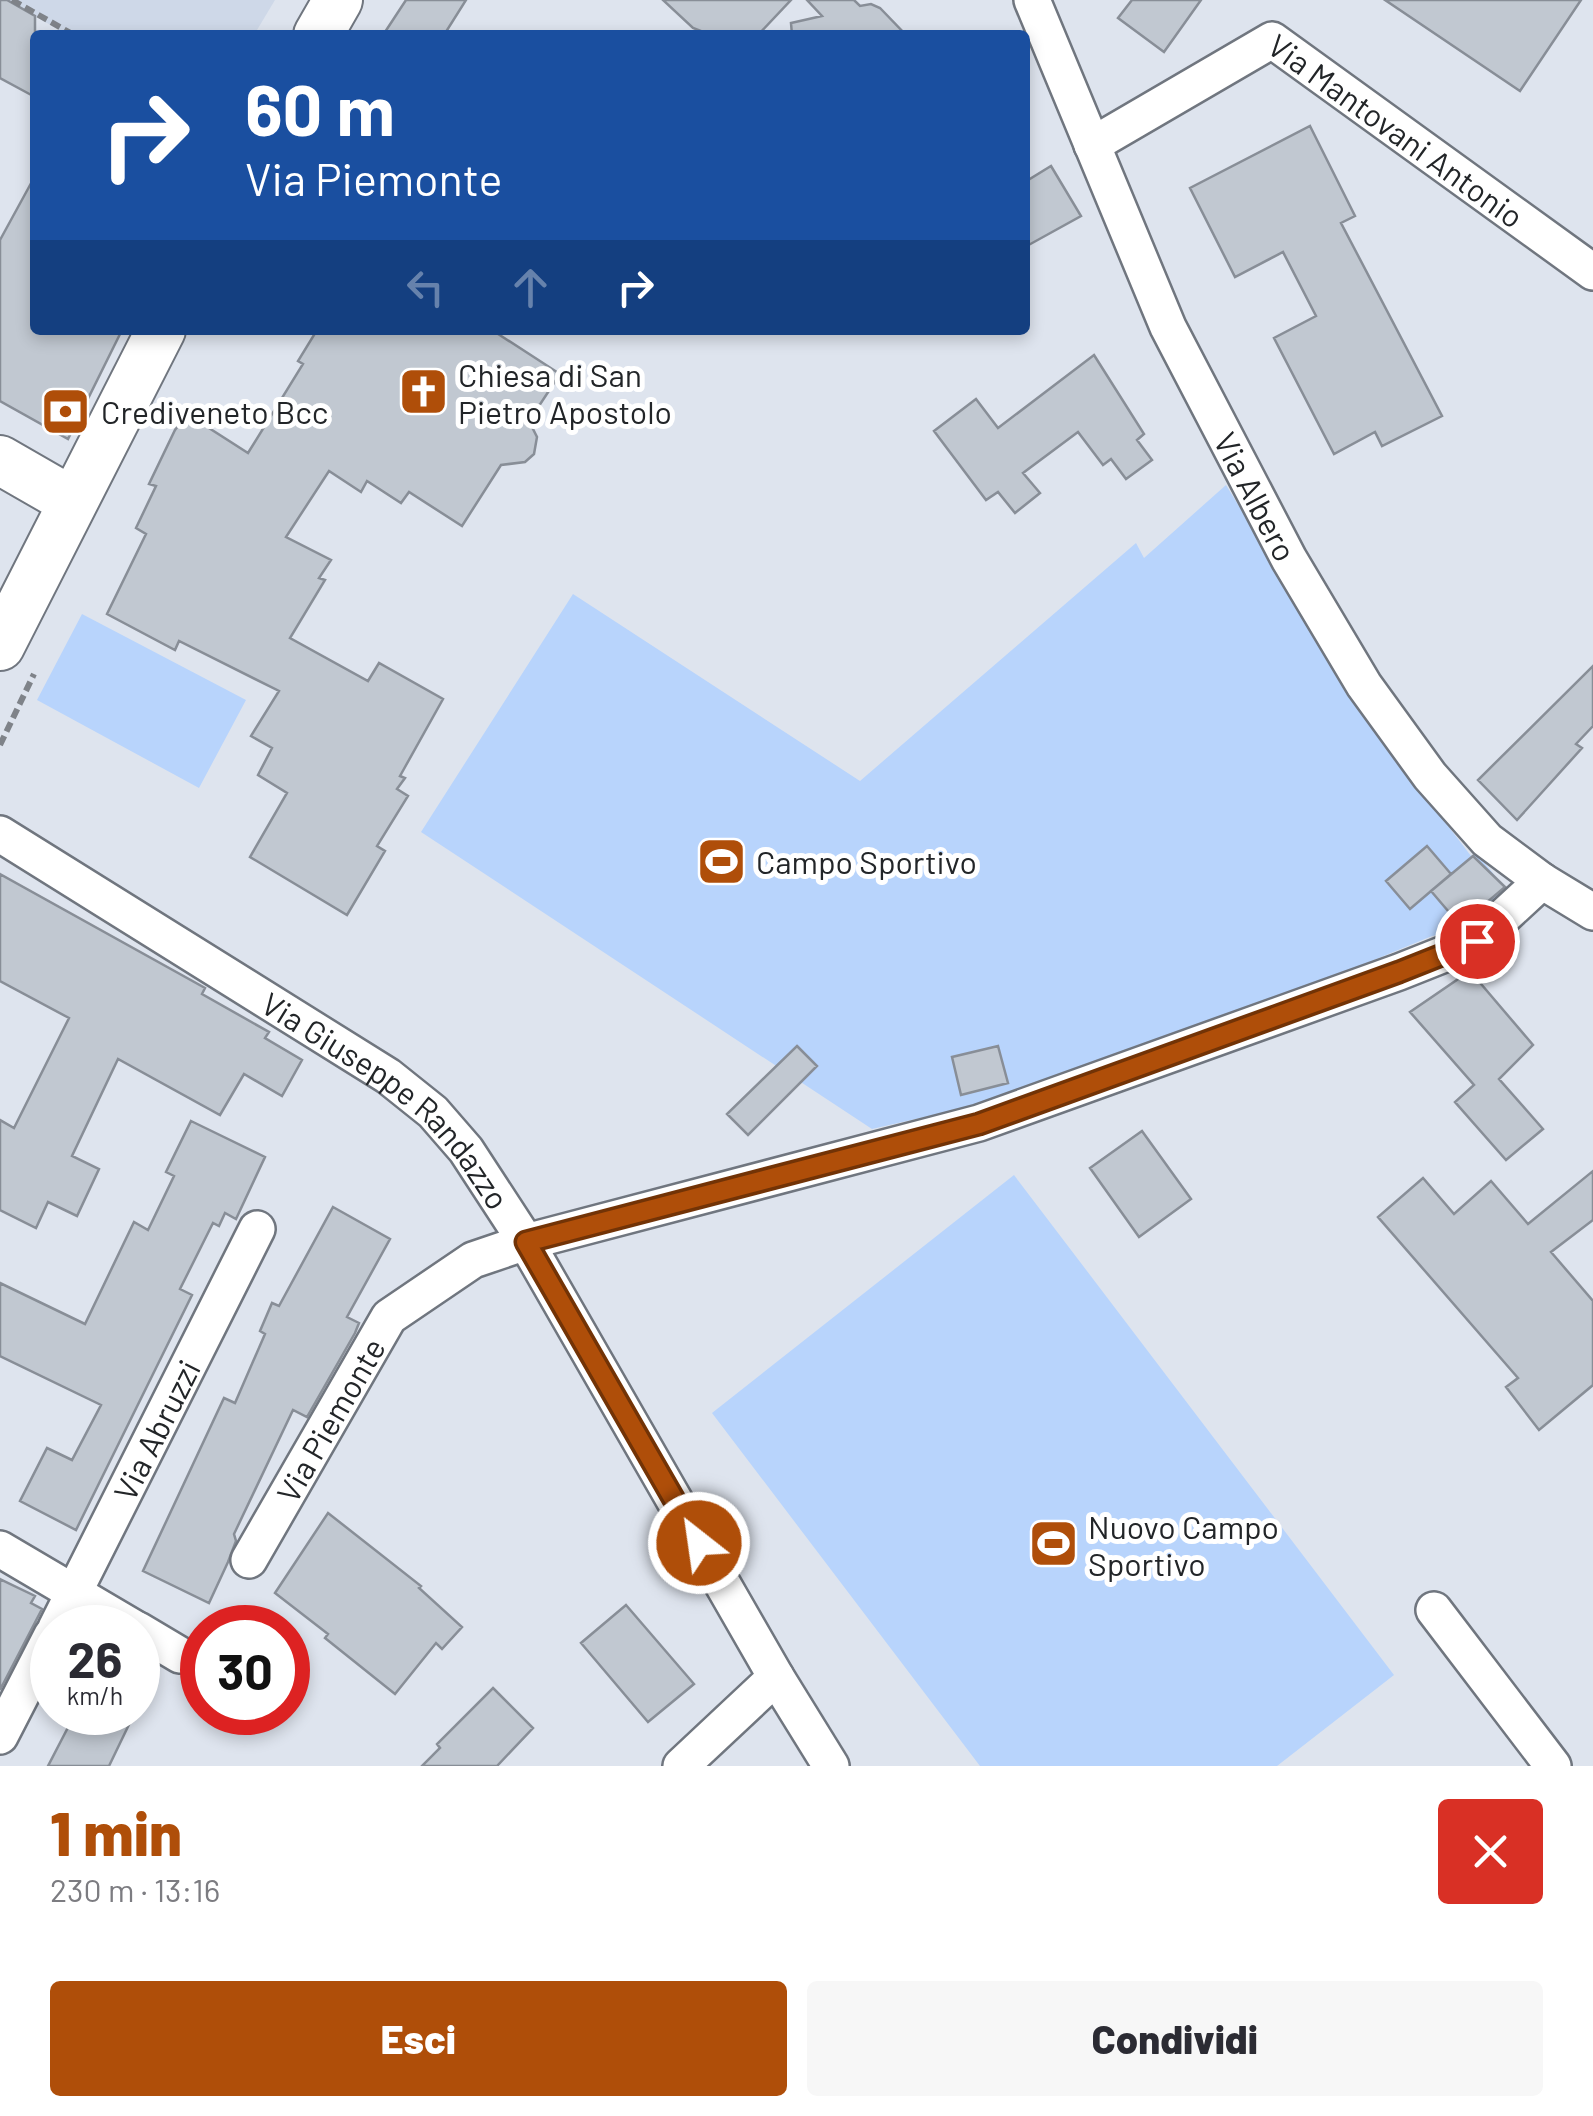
<!DOCTYPE html>
<html lang="it">
<head>
<meta charset="utf-8">
<style>
	body { margin:0; font-family:Barlow,sans-serif; background:#f7f7f7; color:#2b2b33; height:100vh; display:flex; flex-direction:column; font-size:38px; white-space:nowrap }
	* { box-sizing:border-box; margin:0 }
	p { font-size:32px; color:#7c7c81 }
	.icon { flex:none; width:55px; height:55px; fill:none; stroke:currentColor; stroke-width:2; stroke-linecap:round; stroke-linejoin:round }
	.map { position:relative; height:1766px; overflow:hidden }
	.details { display:flex; flex-direction:column; background:#fff; flex:1 }
	.details>* { flex:none }
	.hud { position:absolute; left:30px; top:30px; width:1000px; height:305px; border-radius:10px; box-shadow:0 5px 15px #0003; background:#1a4fa0; color:#fff; overflow:hidden }
	.speed { position:absolute; left:30px; top:1605px; display:flex; gap:20px; font-size:50px; font-weight:700; text-align:center }
	.speed>* { display:grid; place-content:center; width:130px; height:130px; border-radius:50%; background:#fff; box-shadow:0 5px 15px #0003; line-height:1 }
	.speed small { font-size:25px; font-weight:400 }
	.speed .limit { border:15px solid #d22; background:#fff; color:#111 }
	.pin { position:absolute; display:grid; place-items:center; width:85px; height:85px; color:#fff; margin:-42px; border:5px solid #fff; border-radius:50%; box-shadow:0 2px 10px #0007 }
	.me { position:absolute; width:110px; margin:-55px; rotate:330deg; stroke-linejoin:round; filter:drop-shadow(0 0 8px #0008) }
	.turn { display:flex; align-items:center; gap:35px; height:210px; padding:0 50px; font-size:45px }
	.turn .icon { width:130px; height:130px; stroke-width:2.5 }
	.turn b { display:block; font-size:70px; line-height:85px }
	.lanes { display:flex; align-items:center; height:95px; padding:0 50px; background:#0003; justify-content:center; gap:50px; direction:ltr }
	.lanes .off { opacity:.35 }
	.round { display:grid; place-items:center; flex:none; width:105px; height:105px; border-radius:10px; background:#f7f7f7 }
	.overview { display:flex; align-items:center; justify-content:space-between; height:170px; padding:0 50px }
	h1 { font-size:60px; font-weight:800; line-height:75px; color:#af4e09 }
	.primary-button { display:flex; gap:20px; margin-top:auto; padding:20px 50px }
	.primary-button a { flex:1; height:115px; border-radius:10px; background:#af4e09; color:#fff; font-size:40px; font-weight:800; line-height:115px; text-align:center }
	.primary-button a+a { background:#f7f7f7; color:#2b2b33 }
	.map>svg:first-child { display:block }
	.built { fill:#ced8e8 }
	.green { fill:#b8d4fc }
	.building { fill:#c1c8d1; stroke:#888e97; stroke-width:2.5 }
	.lines { fill:none; stroke-linecap:round; stroke-linejoin:round }
	.street-casing { stroke:#70767f; stroke-width:40 }
	.secondary-casing { stroke:#70767f; stroke-width:52 }
	.path { stroke:#7f8389; stroke-width:6; stroke-dasharray:10 5; stroke-linecap:butt }
	.street { stroke:#fff; stroke-width:35 }
	.secondary { stroke:#fff; stroke-width:48 }
	.route-casing { stroke:#723306; stroke-width:25 }
	.route { stroke:#af4e09; stroke-width:18 }
	.labels { text-anchor:middle; dominant-baseline:central; stroke-width:10; stroke-linejoin:round; paint-order:stroke }
	.street-label { font-size:32px; fill:#222528; stroke:#fff }
	.poi-label { font-size:32px; fill:#222528; stroke:#fff; text-anchor:start }
</style>
</head>
<body>
<div class="map">
<svg width="1593" height="1766" viewBox="0 0 1593 1766">
	<rect width="100%" height="100%" fill="#dee4ee"/>
	<path class="built" d="M 7,0 L 275,0 L 254,35 L 68,35 Z"/>
	<path class="green" d="M 1226,485 L 1384,742 L 1471,856 L 1476,853 L 1508,891 L 1464,929 L 1432,936 L 1173,1043 L 1003,1099 L 872,1129 L 421,832 L 573,594 L 860,781 L 1136,543 L 1144,558 Z
		M 82,614 L 246,700 L 199,788 L 37,700 Z
		M 1014,1175 L 1394,1675 L 1277,1766 L 980,1766 L 712,1413 Z"/>
	<path class="building" d="M 0,0 L 7,0 L 35,16 L 35,97 L 0,78 Z
		M 406,0 L 466,0 L 444,35 L 383,35 Z
		M 663,0 L 791,0 L 758,35 L 711,35 L 693,28 Z
		M 807,0 L 854,0 L 860,6 L 871,4 L 880,8 L 906,35 L 792,35 L 791,23 L 822,16 Z
		M 1132,0 L 1201,0 L 1164,52 L 1118,18 Z
		M 1385,0 L 1581,0 L 1520,91 Z
		M 1310,126 L 1355,216 L 1341,223 L 1442,416 L 1382,446 L 1375,432 L 1334,454 L 1274,338 L 1316,316 L 1283,252 L 1235,277 L 1190,188 Z
		M 1051,166 L 1081,216 L 1025,247 L 1025,182 Z
		M 35,176 L 35,330 L 122,330 L 68,439 L 0,401 L 0,240 Z
		M 317,330 L 492,330 L 560,374 L 529,421 L 537,437 L 534,454 L 525,462 L 501,465 L 462,526 L 409,492 L 401,503 L 367,481 L 361,492 L 329,471 L 286,537 L 331,560 L 319,578 L 325,580 L 290,638 L 368,681 L 379,663 L 443,699 L 400,776 L 405,778 L 397,789 L 408,796 L 377,846 L 385,851 L 347,915 L 250,857 L 287,793 L 258,775 L 272,748 L 251,736 L 279,691 L 179,641 L 175,650 L 107,614 L 146,534 L 136,528 L 156,486 L 149,484 L 175,430 L 187,414 L 248,453 L 303,364 L 298,361 Z
		M 1094,355 L 1144,434 L 1137,440 L 1152,460 L 1126,479 L 1111,459 L 1103,465 L 1078,432 L 1023,473 L 1040,493 L 1015,513 L 998,492 L 986,500 L 934,431 L 976,399 L 998,428 Z
		M 1593,666 L 1593,726 L 1576,744 L 1582,748 L 1517,820 L 1478,780 Z
		M 1427,846 L 1451,874 L 1410,909 L 1386,881 Z
		M 1473,856 L 1505,887 L 1460,925 L 1431,891 Z
		M 0,874 L 205,988 L 202,994 L 269,1032 L 265,1038 L 302,1060 L 282,1096 L 244,1074 L 220,1115 L 118,1059 L 72,1156 L 99,1169 L 77,1216 L 48,1202 L 36,1228 L 0,1210 L 0,1120 L 14,1128 L 69,1018 L 0,981 Z
		M 1470,971 L 1533,1045 L 1499,1079 L 1543,1129 L 1506,1160 L 1455,1102 L 1474,1085 L 1410,1012 Z
		M 797,1046 L 817,1066 L 748,1135 L 727,1114 Z
		M 998,1046 L 1008,1083 L 961,1095 L 952,1057 Z
		M 191,1121 L 265,1157 L 236,1219 L 225,1213 L 219,1226 L 213,1223 L 180,1289 L 192,1295 L 76,1530 L 20,1501 L 47,1448 L 72,1460 L 101,1405 L 0,1356 L 0,1283 L 85,1324 L 134,1222 L 148,1230 L 174,1176 L 166,1172 Z
		M 1142,1131 L 1191,1199 L 1139,1237 L 1090,1168 Z
		M 1593,1171 L 1593,1220 L 1551,1252 L 1593,1301 L 1593,1385 L 1539,1430 L 1506,1387 L 1518,1378 L 1378,1217 L 1423,1178 L 1454,1214 L 1491,1181 L 1528,1224 Z
		M 333,1207 L 390,1239 L 347,1317 L 359,1323 L 355,1333 L 307,1417 L 293,1410 L 234,1534 L 236,1541 L 228,1562 L 209,1603 L 143,1571 L 224,1398 L 235,1403 L 265,1334 L 260,1331 L 272,1303 L 279,1306 Z
		M 328,1513 L 421,1586 L 419,1588 L 462,1627 L 442,1649 L 436,1643 L 395,1694 L 325,1638 L 328,1634 L 275,1593 Z
		M 0,1579 L 35,1596 L 31,1603 L 42,1609 L 0,1690 Z
		M 626,1605 L 694,1684 L 648,1722 L 581,1643 Z
		M 493,1688 L 533,1728 L 497,1766 L 422,1766 L 440,1748 L 437,1744 Z
		M 76,1712 L 135,1712 L 109,1766 L 48,1766 Z"/>
	<g class="lines">
		<defs>
			<g id="street">
				<path id="s1" d="M 1032,0 L 1168,327 L 1289,559 L 1364,685 L 1430,776 L 1487,840 L 1542,881 L 1593,912"/>
				<path id="s2" d="M 1092,145 L 1272,40 L 1593,272"/>
				<path id="s3" d="M 0,834 L 388,1076 L 433,1112 L 466,1150 L 526,1242 L 776,1677 L 681,1766"/>
				<path d="M 0,1549 L 134,1628"/>
				<path id="s4" d="M 249,1560 L 389,1317 L 473,1260 L 526,1242 L 979,1123 L 1399,972 L 1477,941 L 1542,881"/>
				<path d="M 1434,1610 L 1553,1766"/>
				<path id="s5" d="M 56,1628 L 257,1229"/>
				<path d="M 138,1630 L 180,1655"/>
				<path d="M 776,1677 L 831,1766"/>
				<path d="M 0,1736 L 52,1635"/>
			</g>
			<path id="secondary" d="M 318,35 L 338,0
				M 0,460 L 73,502
				M 0,646 L 161,330"/>
		</defs>
		<use href="#street" class="street-casing"/>
		<use href="#secondary" class="secondary-casing"/>
		<path class="path" d="M 12,0 L 74,35
			M 0,745 L 34,674"/>
		<use href="#street" class="street"/>
		<use href="#secondary" class="secondary"/>
	</g>
	<g class="lines">
		<defs>
			<path id="route" d="M 699,1543 L 526,1242 L 979,1124 L 1399,972 L 1477,941"/>
		</defs>
		<use href="#route" class="route-casing"/>
		<use href="#route" class="route"/>
	</g>
	<defs>
		<symbol id="church-square" viewBox="-11 -11 22 22"><rect x="-9" y="-9" width="18" height="18" rx="4" fill="#af4e09" stroke="#fff"/><path d="M-1.2-6h2.4v3.5h3.3v2.4h-3.3V6h-2.4V-.1h-3.3v-2.4h3.3Z" fill="#fff"/></symbol>
		<symbol id="bank-square" viewBox="-11 -11 22 22"><rect x="-9" y="-9" width="18" height="18" rx="4" fill="#af4e09" stroke="#fff"/><path d="M-6-4H6V4H-6ZM0-2.3a2.3 2.3 0 1 0 0 4.6a2.3 2.3 0 1 0 0-4.6Z" fill="#fff"/></symbol>
		<symbol id="stadium-square" viewBox="-11 -11 22 22"><rect x="-9" y="-9" width="18" height="18" rx="4" fill="#af4e09" stroke="#fff"/><path d="M0-5a6.5 5 0 1 0 0 10a6.5 5 0 1 0 0-10ZM-3.5-1.8h7v3.6h-7Z" fill="#fff"/></symbol>
	</defs>
	<g fill-rule="evenodd">
		<use href="#church-square" x="396" y="364" width="55" height="55"/>
		<use href="#bank-square" x="38" y="384" width="55" height="55"/>
		<use href="#stadium-square" x="694" y="834" width="55" height="55"/>
		<use href="#stadium-square" x="1026" y="1516" width="55" height="55"/>
	</g>
	<g class="labels">
		<g class="street-label">
			<text stroke="none"><textPath href="#s2" startOffset="362">Via Mantovani Antonio</textPath></text>
			<text stroke="none"><textPath href="#s1" startOffset="545">Via Albero</textPath></text>
			<text stroke="none"><textPath href="#s3" startOffset="472">Via Giuseppe Randazzo</textPath></text>
			<text stroke="none"><textPath href="#s4" startOffset="162">Via Piemonte</textPath></text>
			<text stroke="none"><textPath href="#s5" startOffset="222">Via Abruzzi</textPath></text>
		</g>
		<g class="poi-label">
			<text x="458" y="374">Chiesa di San<tspan x="458" dy="37">Pietro Apostolo</tspan></text>
			<text x="101" y="411">Crediveneto Bcc</text>
			<text x="756" y="861">Campo Sportivo</text>
			<text x="1088" y="1526">Nuovo Campo<tspan x="1088" dy="37">Sportivo</tspan></text>
		</g>
	</g>
</svg>
<div class="speed"><div>26<small>km/h</small></div><div class="limit">30</div></div>
<div class="pin" style="left:1477px;top:941px;background:#d93025"><svg class="icon" aria-label="arrive" viewBox="0 0 24 24"><path d="M6 21V4h12l-3 4 3 4H6"/></svg></div>
<svg class="me" style="left:699px;top:1543px" viewBox="-20 -20 40 40"><circle r="17" fill="#af4e09" stroke="#fff" stroke-width="3"/><path d="M0-11L8 9 0 5-8 9z" fill="#fff"/></svg>
<div class="hud">
<div class="turn"><svg class="icon" aria-label="right" viewBox="0 0 24 24"><path d="M7 20v-9h11M14 6l5 5-5 5"/></svg><div><b>60 m</b>Via Piemonte</div></div>
<div class="lanes"><svg class="icon off" aria-label="left" viewBox="0 0 24 24"><path d="M17 20v-9H6M10 6l-5 5 5 5"/></svg><svg class="icon off" aria-label="ahead" viewBox="0 0 24 24"><path d="M12 20V5M6 11l6-6 6 6"/></svg><svg class="icon" aria-label="right" viewBox="0 0 24 24"><path d="M7 20v-9h11M14 6l5 5-5 5"/></svg></div>
</div>
</div>
<section class="details">
<div class="overview"><div><h1>1 min</h1><p>230 m · 13:16</p></div><a class="round" style="background:#d93025;color:#fff"><svg class="icon" aria-label="close" viewBox="0 0 24 24"><path d="M6 6l12 12M18 6L6 18"/></svg></a></div>
<div class="primary-button"><a>Esci</a><a>Condividi</a></div>
</section>
</body>
</html>
